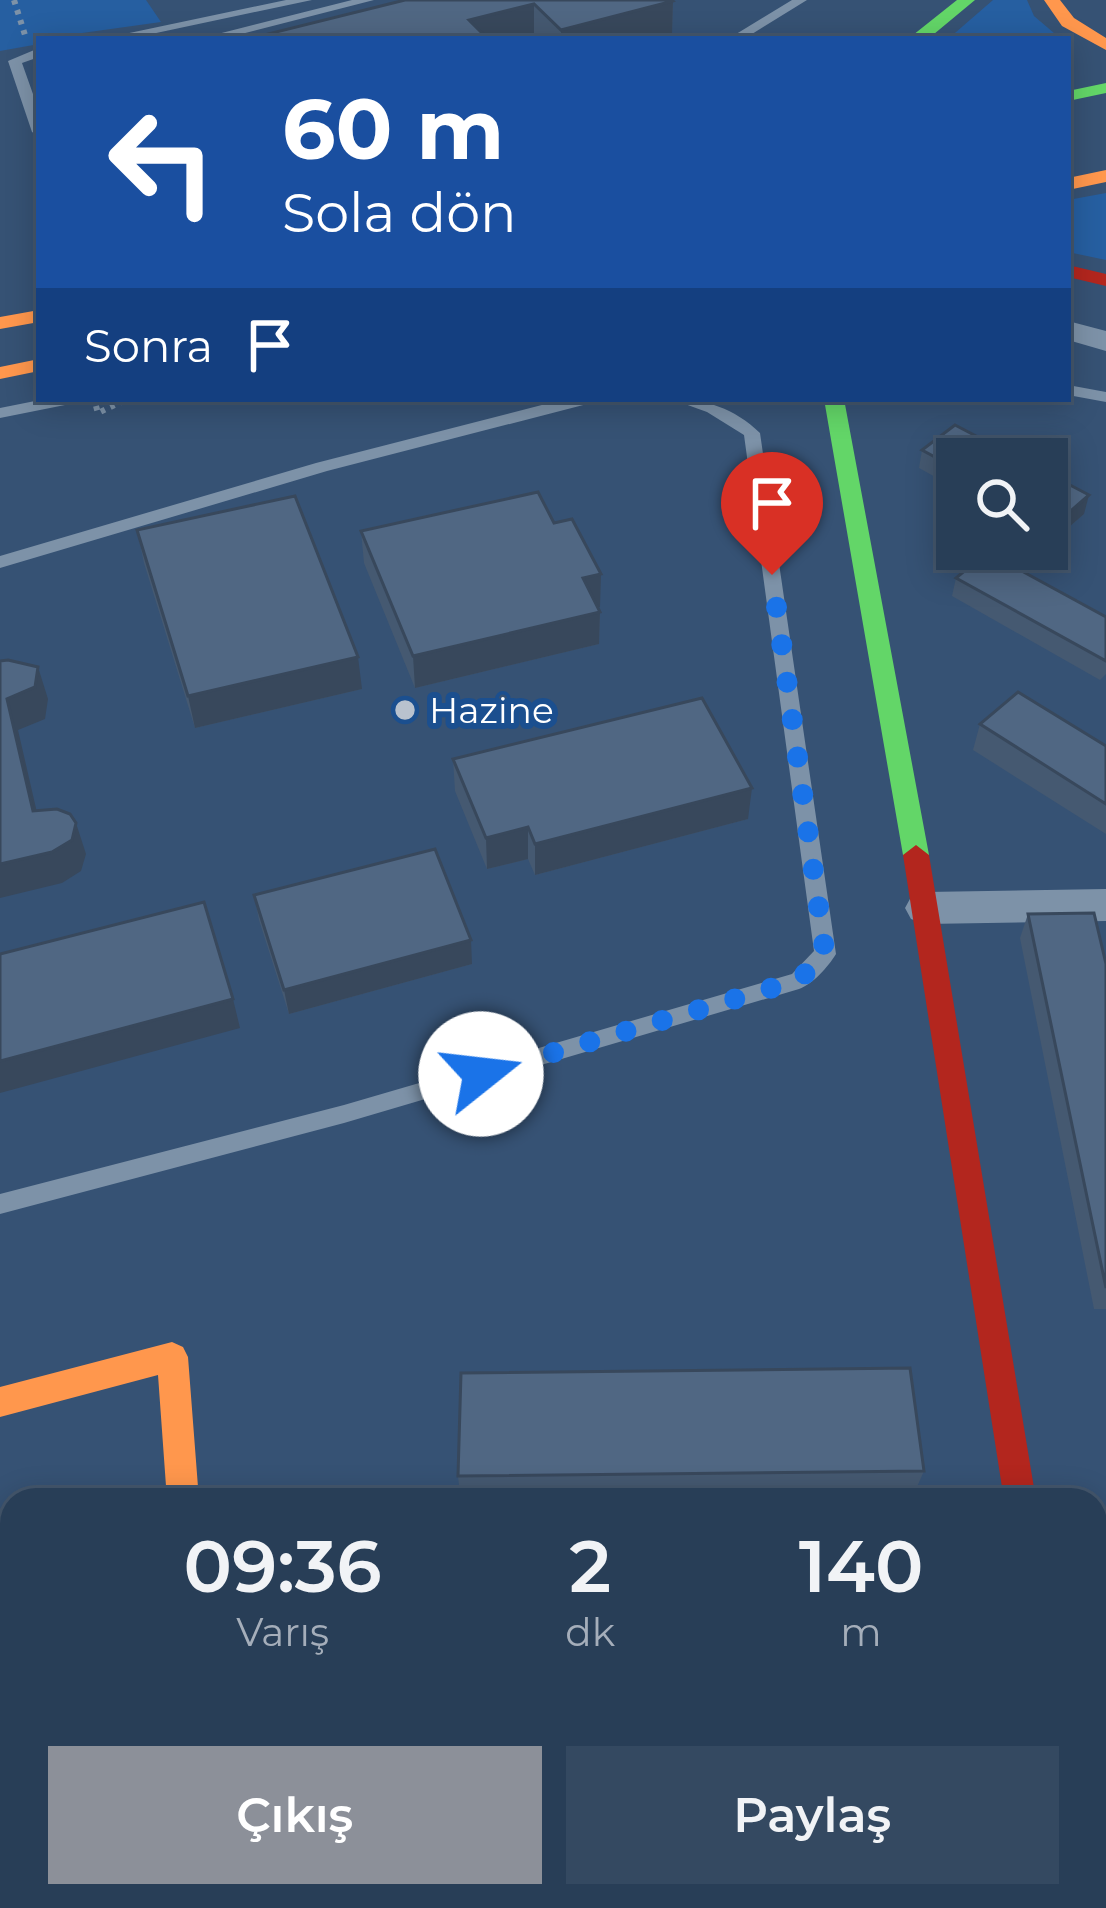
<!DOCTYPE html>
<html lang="tr">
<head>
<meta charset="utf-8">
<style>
	body { margin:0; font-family:Montserrat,sans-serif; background:#344961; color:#f1f3f6; height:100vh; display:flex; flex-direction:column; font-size:45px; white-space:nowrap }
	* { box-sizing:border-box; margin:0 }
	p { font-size:39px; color:#a5aeba }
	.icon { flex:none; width:66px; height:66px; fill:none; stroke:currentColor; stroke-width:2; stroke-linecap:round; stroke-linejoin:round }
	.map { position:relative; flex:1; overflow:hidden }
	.side { position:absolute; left:0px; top:1488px; width:1107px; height:420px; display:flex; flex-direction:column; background:#283e57; border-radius:36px 36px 0 0; box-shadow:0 6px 30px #0003,0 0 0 3px #44576d }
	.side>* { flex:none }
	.hud { position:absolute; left:36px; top:36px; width:1035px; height:366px; border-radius:0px; box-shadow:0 6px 30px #0003,0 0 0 3px #44576d; background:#1a4fa0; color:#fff; overflow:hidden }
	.fabs { position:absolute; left:936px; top:438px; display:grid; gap:24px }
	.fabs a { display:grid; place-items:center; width:132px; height:132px; border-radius:0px; background:#283e57; box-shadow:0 6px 30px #0003,0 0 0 3px #44576d; font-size:60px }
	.pin { position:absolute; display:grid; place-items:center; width:102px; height:102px; color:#fff; margin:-123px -51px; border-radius:50% 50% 50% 0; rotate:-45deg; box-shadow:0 0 12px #0007 }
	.pin .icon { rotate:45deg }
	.me { position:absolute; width:132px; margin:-66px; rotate:74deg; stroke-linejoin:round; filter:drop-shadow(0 0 9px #0008) }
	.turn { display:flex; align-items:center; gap:42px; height:252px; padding:0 48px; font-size:54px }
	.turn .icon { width:156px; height:156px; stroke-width:2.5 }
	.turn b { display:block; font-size:84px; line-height:102px }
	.then { display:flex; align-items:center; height:114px; padding:0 48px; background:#0003; gap:24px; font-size:45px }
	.eta { display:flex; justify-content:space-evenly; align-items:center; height:204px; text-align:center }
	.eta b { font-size:72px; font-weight:600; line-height:84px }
	.action { display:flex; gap:24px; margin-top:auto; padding:24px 48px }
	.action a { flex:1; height:138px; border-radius:0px; background:#8c9099; color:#fff; font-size:48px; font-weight:600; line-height:138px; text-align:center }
	.action a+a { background:#344961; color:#f1f3f6 }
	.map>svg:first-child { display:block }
	.green { fill:#265fa1 }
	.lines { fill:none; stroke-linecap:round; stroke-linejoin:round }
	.path { stroke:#7d92a8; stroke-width:6; stroke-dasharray:4.5 6; stroke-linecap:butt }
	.lane { fill:#7d92a8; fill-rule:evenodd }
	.street { fill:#7d92a8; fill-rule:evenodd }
	.fast { fill:#63d668; fill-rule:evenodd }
	.slow { fill:#ff974d; fill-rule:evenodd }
	.jam { fill:#b3261e; fill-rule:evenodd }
	.wall { fill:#455971 }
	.shaded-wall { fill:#38485c }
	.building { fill:#506783; stroke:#38485c; stroke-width:3 }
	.route { stroke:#1a73e8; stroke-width:21; stroke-dasharray:0 37.8 }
	.poi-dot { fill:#b9c2ce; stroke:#1b4f8f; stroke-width:4.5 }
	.labels { text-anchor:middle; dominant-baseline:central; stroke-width:12; stroke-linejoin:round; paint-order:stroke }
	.poi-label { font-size:36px; fill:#fff; stroke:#1b4f8f; text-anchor:start }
</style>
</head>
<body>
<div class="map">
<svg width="1106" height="1908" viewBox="0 0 1106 1908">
	<rect width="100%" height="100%" fill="#365274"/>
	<path class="green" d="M 0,0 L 146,0 L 161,22 L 39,39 L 39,44 L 0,51 Z
		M 993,0 L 1027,0 L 1034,16 L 1061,39 L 948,39 Z
		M 1106,193 L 1106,260 L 1068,252 L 1068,200 Z"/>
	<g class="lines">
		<path class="path" d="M 14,0 L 25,35
			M 96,406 L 98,413 L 127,399"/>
		<path class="lane" d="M 286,0 L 312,0 L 128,39 L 101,39 Z
			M 352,0 L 374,0 L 222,39 L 198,39 Z
			M 792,0 L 807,0 L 744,39 L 728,39 Z
			M 39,48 L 39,57 L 22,63 L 39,111 L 39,136 L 32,132 L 8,61 Z
			M 1068,385 L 1106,392 L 1106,402 L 1068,395 Z
			M 45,399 L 78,399 L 70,404 L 0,418 L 0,408 Z
			M 565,399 L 593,399 L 591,403 L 327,471 L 0,568 L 0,556 L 316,463 Z
			M 671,399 C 706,399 734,408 760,433 L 836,954 C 828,967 813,984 799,989 L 344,1123 L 0,1214 L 0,1194 L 344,1105 L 792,974 L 814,951 L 744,435 L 707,412 Z"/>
		<path class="street" d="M 1068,321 L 1106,331 L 1106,351 L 1068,340 Z
			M 1106,889 L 1106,921 L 926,924 L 911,919 L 905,908 L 911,897 L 926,892 Z
			M 1095,1872 L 1106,1882 L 1106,1908 L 1056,1908 L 1054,1896 L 1095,1896 Z
			M 184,1896 L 242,1896 L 243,1908 L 185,1908 Z"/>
		<path class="fast" d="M 957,0 L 975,0 L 928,39 L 908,39 Z
			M 1106,83 L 1106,93 L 1068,101 L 1068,91 Z
			M 824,399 L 844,399 L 929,855 L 916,865 L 903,855 Z"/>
		<path class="slow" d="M 1044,0 L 1060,0 L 1074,18 L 1106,38 L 1106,50 L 1062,26 Z
			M 1106,170 L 1106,182 L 1068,190 L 1068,178 Z
			M 39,310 L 39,322 L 0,329 L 0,317 Z
			M 39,359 L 39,371 L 0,379 L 0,367 Z
			M 172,1342 L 183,1347 L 188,1357 L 199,1500 L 167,1500 L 158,1375 L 0,1417 L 0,1387 Z"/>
		<path class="jam" d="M 1068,265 L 1106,274 L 1106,286 L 1068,277 Z
			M 916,845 L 929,855 L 1036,1500 L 1004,1500 L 903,855 Z"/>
	</g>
	<path class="wall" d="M 405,0 L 673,1 L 672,33 L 648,39 L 538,39 L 534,35 L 518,39 L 248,39 Z
		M 922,450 L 957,459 L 957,489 L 919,468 Z
		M 1047,473 L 1084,514 L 1053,541 L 1047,538 Z
		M 137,530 L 362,689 L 195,728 L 144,563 Z
		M 361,531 L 600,607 L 597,607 L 600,612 L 599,644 L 415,688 L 364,563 Z
		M 956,578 L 1106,617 L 1106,674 L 1100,680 L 952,596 Z
		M 980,724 L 1106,746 L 1106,834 L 973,750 Z
		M 453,759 L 748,819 L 535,875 L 528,859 L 487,869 L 455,791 Z
		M 254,895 L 472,964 L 289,1014 L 259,920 Z
		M 1028,914 L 1106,964 L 1106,1309 L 1094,1309 L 1020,938 Z
		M 924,1471 L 916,1489 L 460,1494 L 458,1476 Z"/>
	<path class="shaded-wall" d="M 673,1 L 672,33 L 648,39 L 561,39 L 561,30 Z
		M 534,4 L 534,35 L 518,39 L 470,39 L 469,20 Z
		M 1089,495 L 1084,514 L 1053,541 L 1058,522 Z
		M 601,574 L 600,607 L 582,611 L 583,578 Z
		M 600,612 L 599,644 L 415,688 L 413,656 Z
		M 358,657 L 362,689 L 195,728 L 188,696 Z
		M 38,667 L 48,699 L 45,719 L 18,730 L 44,843 L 33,811 L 7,699 Z
		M 752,788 L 748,819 L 535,875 L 535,844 Z
		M 76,823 L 86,854 L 81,871 L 62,883 L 0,898 L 0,864 Z
		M 528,827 L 528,859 L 487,869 L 486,838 Z
		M 471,940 L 472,964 L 289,1014 L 284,990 Z
		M 233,999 L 240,1028 L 0,1093 L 0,1061 Z"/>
	<path class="building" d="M 405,0 L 672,0 L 673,1 L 561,30 L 534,4 L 469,20 L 488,39 L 412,39 L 408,36 L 395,39 L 248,39 Z
		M 955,425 L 1020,459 L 957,459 L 957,469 L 922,450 Z
		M 1047,473 L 1089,495 L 1058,522 L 1047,517 Z
		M 538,492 L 554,523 L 572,519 L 601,574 L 583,578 L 600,612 L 413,656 L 361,531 Z
		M 295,496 L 358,657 L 188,696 L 137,530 Z
		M 987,552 L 1106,617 L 1106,661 L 956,578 Z
		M 8,660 L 38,667 L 35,687 L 7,699 L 33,811 L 57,809 L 70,814 L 76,823 L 72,840 L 52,852 L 0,864 L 0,661 Z
		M 1018,692 L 1106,746 L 1106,804 L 980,724 Z
		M 702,698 L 752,788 L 535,844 L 528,827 L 486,838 L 453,759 Z
		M 435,849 L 471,940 L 284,990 L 254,895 Z
		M 204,902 L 233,999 L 0,1061 L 0,954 Z
		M 1094,913 L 1106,964 L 1106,1288 L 1028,914 Z
		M 910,1368 L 924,1471 L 458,1476 L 461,1373 Z"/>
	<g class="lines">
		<path class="route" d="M 481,1074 L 799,980 L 825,953 L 772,575"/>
	</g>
	<circle class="poi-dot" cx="405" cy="710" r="12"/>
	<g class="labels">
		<g class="poi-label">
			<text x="429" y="710">Hazine</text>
		</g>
	</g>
</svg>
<div class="fabs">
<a><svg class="icon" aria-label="search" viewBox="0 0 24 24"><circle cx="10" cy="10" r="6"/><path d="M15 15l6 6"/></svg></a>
</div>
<div class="pin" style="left:772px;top:575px;background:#d93025"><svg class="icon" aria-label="arrive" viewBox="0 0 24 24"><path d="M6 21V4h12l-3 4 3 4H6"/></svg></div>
<svg class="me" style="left:481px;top:1074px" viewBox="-20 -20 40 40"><circle r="19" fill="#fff"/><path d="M0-13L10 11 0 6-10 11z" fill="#1a73e8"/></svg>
<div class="hud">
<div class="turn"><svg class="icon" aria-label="left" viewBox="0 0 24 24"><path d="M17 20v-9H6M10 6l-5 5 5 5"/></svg><div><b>60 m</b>Sola dön</div></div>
<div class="then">Sonra<svg class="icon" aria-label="arrive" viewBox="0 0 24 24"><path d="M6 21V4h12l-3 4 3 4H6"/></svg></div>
</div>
<section class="side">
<div class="eta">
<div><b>09:36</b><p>Varış</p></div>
<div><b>2</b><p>dk</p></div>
<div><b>140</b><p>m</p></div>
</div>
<div class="action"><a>Çıkış</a><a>Paylaş</a></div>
</section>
</div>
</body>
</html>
